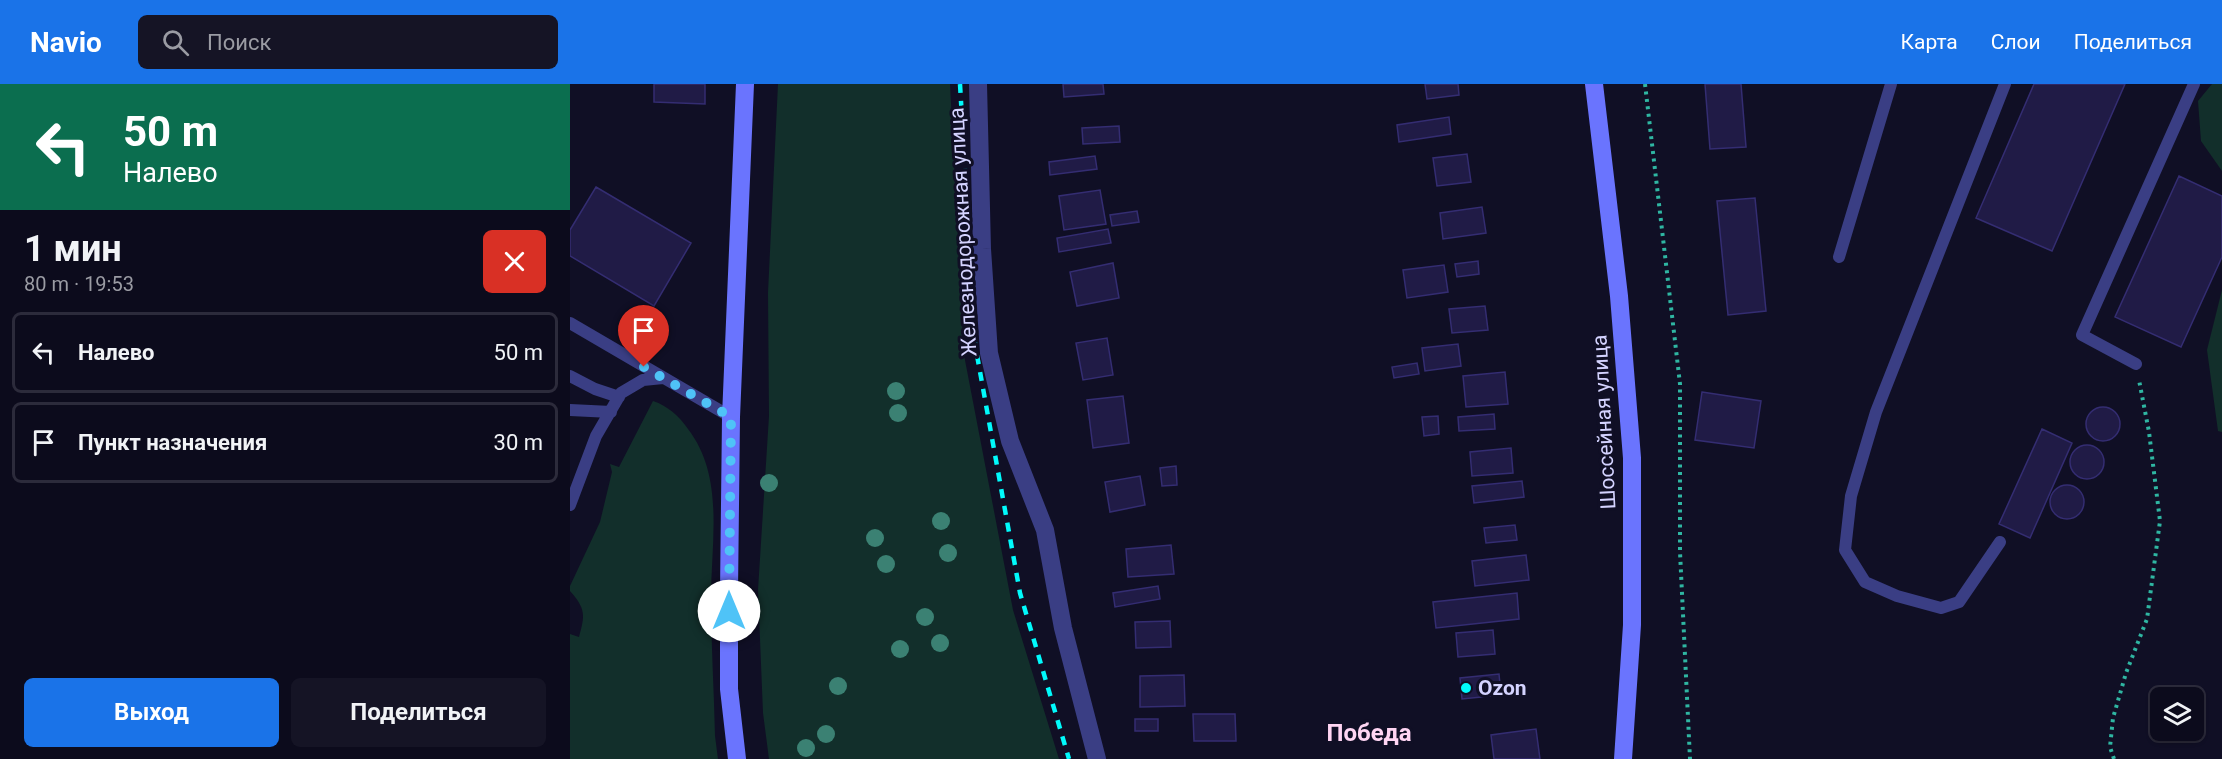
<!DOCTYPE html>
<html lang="ru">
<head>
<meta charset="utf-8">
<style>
	body { margin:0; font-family:Roboto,sans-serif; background:#151425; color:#f1f3f6; height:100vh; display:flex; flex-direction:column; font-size:22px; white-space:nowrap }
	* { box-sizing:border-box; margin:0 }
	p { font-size:20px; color:#9a9ba3 }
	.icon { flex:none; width:33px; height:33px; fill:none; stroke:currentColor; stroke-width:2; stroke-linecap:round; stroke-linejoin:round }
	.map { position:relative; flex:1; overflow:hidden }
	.panel { display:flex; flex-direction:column; background:#0c0b1c; width:570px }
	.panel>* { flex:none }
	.banner { background:#0b6e4f; color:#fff; overflow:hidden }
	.fabs { position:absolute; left:1580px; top:603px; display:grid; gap:12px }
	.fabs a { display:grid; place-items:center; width:54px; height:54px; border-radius:9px; background:#0c0b1c; box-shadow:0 2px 4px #0004,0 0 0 2px #2c2b3b; font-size:30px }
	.pin { position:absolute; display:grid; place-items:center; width:51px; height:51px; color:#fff; margin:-62px -26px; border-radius:50% 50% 50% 0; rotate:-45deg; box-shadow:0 0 6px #0007 }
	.pin .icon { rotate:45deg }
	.me { position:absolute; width:66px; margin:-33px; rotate:0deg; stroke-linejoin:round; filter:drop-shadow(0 0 4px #0008) }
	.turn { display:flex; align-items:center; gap:21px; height:126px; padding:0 24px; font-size:27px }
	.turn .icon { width:78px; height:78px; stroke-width:2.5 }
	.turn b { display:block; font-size:42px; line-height:51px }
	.round { display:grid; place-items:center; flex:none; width:63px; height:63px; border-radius:9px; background:#151425 }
	.overview { display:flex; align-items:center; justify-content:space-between; height:102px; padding:0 24px }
	h1 { font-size:36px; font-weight:700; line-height:45px }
	.action { display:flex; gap:12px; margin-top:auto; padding:12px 24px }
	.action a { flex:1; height:69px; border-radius:9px; background:#1a73e8; color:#fff; font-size:24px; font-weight:700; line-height:69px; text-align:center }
	.action a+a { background:#151425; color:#f1f3f6 }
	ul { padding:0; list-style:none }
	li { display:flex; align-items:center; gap:18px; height:81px; margin:0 12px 9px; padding:0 12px; border:3px solid #2c2b3b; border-radius:9px }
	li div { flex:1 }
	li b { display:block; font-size:22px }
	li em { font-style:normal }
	header { display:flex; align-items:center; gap:36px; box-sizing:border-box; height:84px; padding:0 30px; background:#1a73e8; color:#fff }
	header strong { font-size:28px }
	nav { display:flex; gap:33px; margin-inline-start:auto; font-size:21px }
	.search { width:420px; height:54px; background:#151425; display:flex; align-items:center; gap:15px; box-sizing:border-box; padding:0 21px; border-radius:9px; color:#9a9ba3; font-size:22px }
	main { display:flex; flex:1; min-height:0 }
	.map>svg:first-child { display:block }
	.green { fill:#122f2b }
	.building { fill:#201b46; stroke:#342d72; stroke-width:1.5 }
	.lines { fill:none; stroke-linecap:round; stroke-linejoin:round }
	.path { stroke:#2fb6a2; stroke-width:4; stroke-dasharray:3 4.5; stroke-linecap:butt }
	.lane { stroke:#3a3e84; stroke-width:12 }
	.street { stroke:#3a3e84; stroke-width:18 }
	.secondary { stroke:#6a74fe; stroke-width:18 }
	.rail { stroke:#01fafc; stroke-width:4.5; stroke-dasharray:9 8; stroke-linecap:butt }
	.tree { fill:#3b8173 }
	.route { stroke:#4fc3f7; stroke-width:10; stroke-dasharray:0 18 }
	.poi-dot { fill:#01fafc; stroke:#100f25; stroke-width:2 }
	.labels { text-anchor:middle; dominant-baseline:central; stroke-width:6; stroke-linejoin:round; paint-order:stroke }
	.street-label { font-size:21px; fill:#d4d3ff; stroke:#100f25 }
	.poi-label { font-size:21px; font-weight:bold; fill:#d4d3ff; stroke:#100f25; text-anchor:start }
	.quarter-label { font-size:24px; font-weight:bold; fill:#ffd5f3; stroke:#100f25 }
</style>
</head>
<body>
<header>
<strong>Navio</strong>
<div class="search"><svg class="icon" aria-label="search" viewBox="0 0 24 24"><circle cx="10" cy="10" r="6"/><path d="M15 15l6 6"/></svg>Поиск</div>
<nav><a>Карта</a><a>Слои</a><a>Поделиться</a></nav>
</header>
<main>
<section class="panel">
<div class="banner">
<div class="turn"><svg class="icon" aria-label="left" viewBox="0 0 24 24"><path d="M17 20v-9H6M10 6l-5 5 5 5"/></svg><div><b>50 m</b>Налево</div></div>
</div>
<div class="overview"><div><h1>1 мин</h1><p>80 m · 19:53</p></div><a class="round" style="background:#d93025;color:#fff"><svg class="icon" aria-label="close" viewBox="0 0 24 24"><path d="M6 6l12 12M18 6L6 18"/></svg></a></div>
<ul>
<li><svg class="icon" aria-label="left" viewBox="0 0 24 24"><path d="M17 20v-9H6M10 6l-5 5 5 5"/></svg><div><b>Налево</b></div><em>50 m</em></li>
<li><svg class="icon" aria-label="arrive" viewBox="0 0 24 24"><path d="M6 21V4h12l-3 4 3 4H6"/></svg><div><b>Пункт назначения</b></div><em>30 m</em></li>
</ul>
<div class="action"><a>Выход</a><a>Поделиться</a></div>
</section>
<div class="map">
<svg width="1652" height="675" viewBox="0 0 1652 675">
	<rect width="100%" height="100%" fill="#100f25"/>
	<path class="green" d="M 208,0 L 380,0 L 394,271 L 443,526 L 489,675 L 199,675 L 193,629 L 188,506 L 199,332 L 198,209 Z
		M 1642,0 L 1652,0 L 1652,87 L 1631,57 L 1628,17 Z
		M 1652,206 L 1652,348 L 1648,347 L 1637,266 Z
		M 83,317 C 98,322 109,332 118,345 C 155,393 141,458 141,514 C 141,560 144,606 145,652 L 148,675 L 0,675 L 0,550 L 9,553 C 15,531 16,525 0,507 L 0,502 L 30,438 L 42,388 L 40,380 L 49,383 Z"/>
	<path class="building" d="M 84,0 L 135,0 L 135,20 L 84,18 Z
		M 493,0 L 533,0 L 534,10 L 494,13 Z
		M 855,0 L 888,0 L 889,11 L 857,15 Z
		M 1135,0 L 1171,0 L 1176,63 L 1140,65 Z
		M 1464,0 L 1555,0 L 1482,167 L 1406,134 Z
		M 879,33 L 881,50 L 829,58 L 827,41 Z
		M 549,42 L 550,58 L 513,60 L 512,44 Z
		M 897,70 L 901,98 L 867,102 L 863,74 Z
		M 525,72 L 527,85 L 480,91 L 479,78 Z
		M 1609,92 L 1652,112 L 1652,173 L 1611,263 L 1545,233 Z
		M 26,103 L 121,159 L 84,222 L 0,172 L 0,146 Z
		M 530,106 L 536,140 L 494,146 L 489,112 Z
		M 1185,114 L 1196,227 L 1158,231 L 1147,117 Z
		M 912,123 L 916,149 L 873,155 L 870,129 Z
		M 567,127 L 569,138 L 542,142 L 540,131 Z
		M 538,145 L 541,159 L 489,168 L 487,154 Z
		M 908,177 L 909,190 L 887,193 L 885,180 Z
		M 543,179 L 549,214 L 507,222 L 500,188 Z
		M 874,181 L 878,208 L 837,214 L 833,186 Z
		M 915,222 L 918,246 L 882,249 L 879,225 Z
		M 537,254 L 543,291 L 513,296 L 506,259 Z
		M 888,260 L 891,282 L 855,287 L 852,264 Z
		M 847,279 L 849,290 L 824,294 L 822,283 Z
		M 935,288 L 938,320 L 896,323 L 893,292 Z
		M 1132,308 L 1191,317 L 1184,364 L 1125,356 Z
		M 553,312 L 559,359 L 523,364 L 517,316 Z
		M1516 340a17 17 0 1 1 34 0a17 17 0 1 1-34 0Z
		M 924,330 L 925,345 L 889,347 L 888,333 Z
		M 868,332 L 869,350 L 854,352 L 852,333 Z
		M 1472,345 L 1502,359 L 1460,454 L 1429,440 Z
		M1500 378a17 17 0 1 1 34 0a17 17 0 1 1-34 0Z
		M 941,364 L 943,389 L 902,392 L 900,368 Z
		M 606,382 L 607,401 L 592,402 L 590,384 Z
		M 570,392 L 575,421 L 540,428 L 535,398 Z
		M 952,397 L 954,413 L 904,419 L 902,402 Z
		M1480 418a17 17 0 1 1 34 0a17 17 0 1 1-34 0Z
		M 945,441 L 947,456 L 916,459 L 914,444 Z
		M 601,461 L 604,490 L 558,493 L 556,465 Z
		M 956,471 L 959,496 L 905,502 L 902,477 Z
		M 588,502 L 590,515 L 545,523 L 543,509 Z
		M 947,509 L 949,535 L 866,544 L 863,518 Z
		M 600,537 L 601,563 L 566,564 L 565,538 Z
		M 923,546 L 925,570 L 888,573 L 886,549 Z
		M 929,590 L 931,611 L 892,615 L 890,594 Z
		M 614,591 L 615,622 L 570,623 L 570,592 Z
		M 623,630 L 665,630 L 666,657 L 624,657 Z
		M 565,635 L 588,635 L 588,647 L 565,647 Z
		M 966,645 L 970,675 L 924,675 L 921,651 Z"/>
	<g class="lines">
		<path class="path" d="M 1075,0 L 1110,300 L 1110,468 L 1120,675
			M 1544,675 L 1540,663 L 1543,634 L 1556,589 L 1577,535 L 1590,437 L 1579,348 L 1569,296"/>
		<path class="lane" d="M 1269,173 L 1321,0
			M 0,239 L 161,333
			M 1566,280 L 1512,251 L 1624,0
			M 0,292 L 25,305 L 49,313
			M 0,326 L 41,328
			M 0,421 L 26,352 L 51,309 L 73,296 L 93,294
			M 1430,458 L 1389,518 L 1371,524 L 1327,512 L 1295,498 L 1275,466 L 1281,412 L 1306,328 L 1435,0"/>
		<path class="street" d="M 408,0 L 412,165 L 419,269 L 440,357 L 475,446 L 493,544 L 527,675"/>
		<path class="secondary" d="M 1024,0 L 1049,212 L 1062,374 L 1062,541 L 1053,675
			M 167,675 L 159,605 L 159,508 L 161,333 L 175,0"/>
		<path class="rail" d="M 390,0 L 405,260 L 450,509 L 499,675"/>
	</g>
	<g class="tree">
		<circle cx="326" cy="307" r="9"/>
		<circle cx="328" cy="329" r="9"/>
		<circle cx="199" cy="399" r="9"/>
		<circle cx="371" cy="437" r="9"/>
		<circle cx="305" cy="454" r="9"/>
		<circle cx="378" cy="469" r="9"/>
		<circle cx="316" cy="480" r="9"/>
		<circle cx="355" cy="533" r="9"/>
		<circle cx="370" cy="559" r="9"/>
		<circle cx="330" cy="565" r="9"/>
		<circle cx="268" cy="602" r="9"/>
		<circle cx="256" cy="650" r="9"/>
		<circle cx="236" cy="664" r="9"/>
	</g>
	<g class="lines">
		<path class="route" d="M 74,283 L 161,333 L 159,527"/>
	</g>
	<circle class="poi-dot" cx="896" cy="604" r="6"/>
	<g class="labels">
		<g class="street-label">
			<text transform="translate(393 148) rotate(-93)">Железнодорожная улица</text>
			<text transform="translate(1034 338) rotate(-93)">Шоссейная улица</text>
		</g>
		<g class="poi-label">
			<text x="908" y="604">Ozon</text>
		</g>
		<g class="quarter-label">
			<text x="799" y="649">Победа</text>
		</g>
	</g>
</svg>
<div class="fabs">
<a><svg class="icon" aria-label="layers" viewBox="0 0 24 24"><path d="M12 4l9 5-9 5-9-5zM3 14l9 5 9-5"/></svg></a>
</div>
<div class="pin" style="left:74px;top:283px;background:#d93025"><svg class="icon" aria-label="arrive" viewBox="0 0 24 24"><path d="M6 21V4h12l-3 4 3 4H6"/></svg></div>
<svg class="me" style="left:159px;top:527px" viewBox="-20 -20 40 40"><circle r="19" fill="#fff"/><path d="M0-13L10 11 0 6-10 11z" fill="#4fc3f7"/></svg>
</div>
</main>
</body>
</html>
